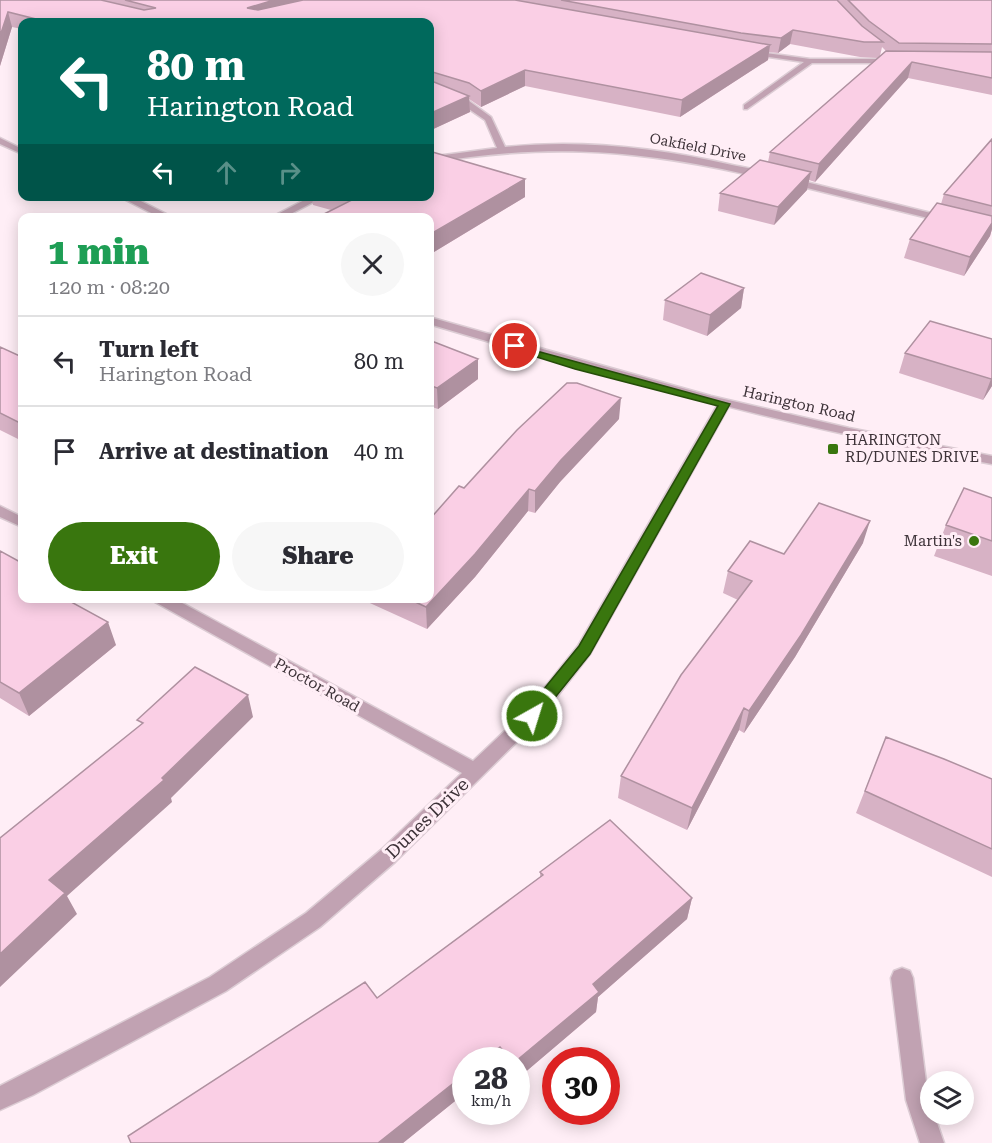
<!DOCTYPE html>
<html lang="en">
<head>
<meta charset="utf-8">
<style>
	body { margin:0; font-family:"Roboto Serif",serif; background:#f7f7f7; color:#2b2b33; height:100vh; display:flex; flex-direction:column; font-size:22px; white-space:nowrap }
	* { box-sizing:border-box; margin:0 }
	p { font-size:20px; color:#7c7c81 }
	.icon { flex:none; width:33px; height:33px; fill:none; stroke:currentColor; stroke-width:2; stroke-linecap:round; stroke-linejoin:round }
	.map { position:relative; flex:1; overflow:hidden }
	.panel { position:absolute; left:18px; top:213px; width:416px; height:390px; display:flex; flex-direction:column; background:#fff; border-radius:12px; box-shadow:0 3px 15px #0003 }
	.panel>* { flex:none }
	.banner { position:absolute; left:18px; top:18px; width:416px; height:183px; border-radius:12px; box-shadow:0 3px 15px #0003; background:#00695c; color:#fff; overflow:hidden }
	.fabs { position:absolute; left:920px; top:1071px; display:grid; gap:12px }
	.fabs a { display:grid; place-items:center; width:54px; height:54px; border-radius:50%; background:#fff; box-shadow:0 3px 15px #0003; font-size:30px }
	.speed { position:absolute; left:452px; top:1047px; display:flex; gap:12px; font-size:30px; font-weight:700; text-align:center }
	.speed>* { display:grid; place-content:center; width:78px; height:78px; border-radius:50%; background:#fff; box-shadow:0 3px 15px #0003; line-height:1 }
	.speed small { font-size:15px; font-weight:400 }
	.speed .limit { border:9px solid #d22; background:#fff; color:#111 }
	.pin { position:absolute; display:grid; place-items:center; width:51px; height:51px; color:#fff; margin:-26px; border:3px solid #fff; border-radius:50%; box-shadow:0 2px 6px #0007 }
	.me { position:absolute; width:66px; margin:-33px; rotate:39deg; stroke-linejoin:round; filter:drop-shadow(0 0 4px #0008) }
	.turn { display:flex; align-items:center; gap:21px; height:126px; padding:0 30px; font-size:27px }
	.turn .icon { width:78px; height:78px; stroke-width:2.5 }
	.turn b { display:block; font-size:42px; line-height:51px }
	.lanes { display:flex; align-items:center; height:57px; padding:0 30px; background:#0003; justify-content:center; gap:30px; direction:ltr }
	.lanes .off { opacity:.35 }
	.round { display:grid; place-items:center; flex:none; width:63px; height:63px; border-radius:32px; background:#f7f7f7 }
	.overview { display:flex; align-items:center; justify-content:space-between; height:102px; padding:0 30px }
	h1 { font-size:36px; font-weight:800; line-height:45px; color:#1e9e55 }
	.action { display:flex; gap:12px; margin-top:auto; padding:12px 30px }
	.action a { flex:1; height:69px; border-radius:36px; background:#39760e; color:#fff; font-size:24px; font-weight:800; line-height:69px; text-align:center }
	.action a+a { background:#f7f7f7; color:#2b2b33 }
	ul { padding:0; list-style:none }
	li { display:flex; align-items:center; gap:18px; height:90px; padding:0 30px; border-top:2px solid #e1e1e2 }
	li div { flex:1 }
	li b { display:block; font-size:22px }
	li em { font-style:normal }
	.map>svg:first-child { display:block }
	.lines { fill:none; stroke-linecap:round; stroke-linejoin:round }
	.minor-casing { stroke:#dcccd4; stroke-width:3 }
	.tertiary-casing { stroke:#dcccd4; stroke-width:3 }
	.minor { fill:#c1a2b2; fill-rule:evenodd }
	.tertiary { fill:#c1a2b2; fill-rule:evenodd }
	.wall { fill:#d7b2c5; fill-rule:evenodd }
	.shaded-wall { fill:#af91a0 }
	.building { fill:#facfe5; stroke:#af91a0; stroke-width:1.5 }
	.route { fill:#39760e; stroke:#254d09; stroke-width:1.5 }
	.poi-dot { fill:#39760e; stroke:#ffeef6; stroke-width:2 }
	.labels { text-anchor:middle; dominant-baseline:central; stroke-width:6; stroke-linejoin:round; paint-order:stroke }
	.far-street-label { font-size:14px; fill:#3d3238; stroke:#ffeef6 }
	.street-label { font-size:15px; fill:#3d3238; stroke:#ffeef6 }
	.poi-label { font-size:15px; fill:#3d3238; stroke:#ffeef6; text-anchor:start }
	.near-street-label { font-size:18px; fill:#3d3238; stroke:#ffeef6 }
</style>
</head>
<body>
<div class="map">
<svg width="992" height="1143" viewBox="0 0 992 1143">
	<rect width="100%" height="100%" fill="#ffeef6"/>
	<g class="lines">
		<defs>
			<path id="minor" d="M 750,51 L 810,59 L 893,59 L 897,61 L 893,63 L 812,63 L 747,109 L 744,109 L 744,105 L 804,62 L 748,54 Z
				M 429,88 L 469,101 L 491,117 L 505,147 C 581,139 659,148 732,165 C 744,168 762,169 771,176 L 767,179 C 645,150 553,142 429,163 L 429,157 L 497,148 L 485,120 L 463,105 L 429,93 Z
				M 790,178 L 951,218 L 953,220 L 948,223 L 787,183 L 785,181 Z
				M 312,196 L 325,196 L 283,218 L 270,218 Z
				M 724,400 L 730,404 L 590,654 L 538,721 L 395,862 L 320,927 L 226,991 L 33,1095 L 0,1110 L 0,1086 L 210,977 L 306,913 L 381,850 L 462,773 L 155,602 L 153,598 L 173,598 L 473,761 L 526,711 L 578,646 L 718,404 Z
				M 0,506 L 22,517 L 22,527 L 0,517 Z
				M 902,968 L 910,971 L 913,978 L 930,1114 L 934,1114 L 944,1143 L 920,1143 L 906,1100 L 891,978 L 894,971 Z"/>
			<path id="tertiary" d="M 0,138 L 22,149 L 22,154 L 0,144 Z
				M 118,196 L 131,196 L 174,218 L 161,218 Z
				M 429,317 L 711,396 L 849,428 L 992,456 L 992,464 C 801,429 615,380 429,324 Z"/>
		</defs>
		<use href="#minor" class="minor-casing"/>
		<use href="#tertiary" class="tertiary-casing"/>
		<use href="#minor" class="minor"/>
		<use href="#tertiary" class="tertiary"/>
	</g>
	<path class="wall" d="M 0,0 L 992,0 L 992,95 L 908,78 L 815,182 L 809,180 L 807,190 L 774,225 L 718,211 L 720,193 L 768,162 L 770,152 L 878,58 L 860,57 L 790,44 L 778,53 L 769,52 L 768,60 L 680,117 L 525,86 L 481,107 L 469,99 L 470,112 L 429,131 L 429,22 L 22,22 L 22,29 L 12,27 L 0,66 ZM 882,47 L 886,51 L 880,56 Z
		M 992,139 L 992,229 L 990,236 L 964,276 L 904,258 L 910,239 L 941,204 L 944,194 Z
		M 286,196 L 307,196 L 299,200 Z
		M 312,196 L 429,196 L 525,197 L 429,255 L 429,218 L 322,218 L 322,215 L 331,210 L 313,205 Z
		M 744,288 L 741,308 L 707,336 L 663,320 L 665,300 Z
		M 992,339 L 992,386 L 983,400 L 899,373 L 905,353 Z
		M 429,340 L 478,359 L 478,379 L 438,409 L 429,406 Z
		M 0,347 L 22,357 L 22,441 L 0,430 Z
		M 619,419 L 560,482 L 535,513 L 528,511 L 475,577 L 427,629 L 361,599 L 429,598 L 464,488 Z
		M 992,498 L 992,576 L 934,556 L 946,525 Z
		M 863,543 L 795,657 L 744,733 L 739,730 L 687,830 L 618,798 L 621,776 L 738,600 L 723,593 L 728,571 L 784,554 Z
		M 0,551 L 22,598 L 116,645 L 29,716 L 0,698 Z
		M 886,737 L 992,779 L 992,877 L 856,813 Z
		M 540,872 L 692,898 L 687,919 L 598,997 L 596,1012 L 516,1080 L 516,1060 L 465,1060 L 465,1093 L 403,1143 L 131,1143 L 377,998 L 540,877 Z"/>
	<path class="shaded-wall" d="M 274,0 L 333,0 L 249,22 L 247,8 Z
		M 8,12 L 12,27 L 0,66 L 0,36 Z
		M 793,30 L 790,44 L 778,53 L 781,38 Z
		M 770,45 L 768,60 L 680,117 L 682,100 Z
		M 912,62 L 908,78 L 815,182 L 819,164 Z
		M 525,70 L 525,86 L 481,107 L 481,91 Z
		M 469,96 L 470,112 L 429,131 L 429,114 Z
		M 811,172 L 807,190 L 774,225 L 778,207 Z
		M 525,179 L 525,197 L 429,255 L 429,235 Z
		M 298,196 L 307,196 L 299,200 Z
		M 992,223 L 992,229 L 990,236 L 964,276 L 970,257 Z
		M 744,288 L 741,308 L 707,336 L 710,315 Z
		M 478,359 L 478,379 L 438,409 L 437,388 Z
		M 992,378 L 992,386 L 983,400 L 991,379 Z
		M 621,398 L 619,419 L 560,482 L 535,513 L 535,491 L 561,460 Z
		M 529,489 L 528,511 L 475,577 L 427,629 L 426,607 Z
		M 870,521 L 863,543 L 795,657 L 744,733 L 749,711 Z
		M 108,622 L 116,645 L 29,716 L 19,693 Z
		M 248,695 L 253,717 L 171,798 L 172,802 L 67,896 L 77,914 L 0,987 L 0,954 L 49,880 L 162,778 Z
		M 744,708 L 739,730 L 687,830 L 692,808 Z
		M 692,898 L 687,919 L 598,997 L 596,1012 L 516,1080 L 516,1061 L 593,984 Z
		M 500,1047 L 500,1060 L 482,1060 Z
		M 465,1074 L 465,1093 L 403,1143 L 378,1143 Z"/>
	<path class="building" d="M 0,0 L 101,0 L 144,10 L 156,8 L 125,0 L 274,0 L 247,8 L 258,10 L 303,0 L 515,0 L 770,45 L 682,100 L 525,70 L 481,91 L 469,83 L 429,71 L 429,22 L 48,22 L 8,12 L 0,36 Z
		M 561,0 L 837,0 L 862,26 L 883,42 L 864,42 L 793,30 L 781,38 L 741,33 Z
		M 848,0 L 992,0 L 992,44 L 899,43 L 869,21 Z
		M 886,51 L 992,52 L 992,78 L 912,62 L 819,164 L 770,152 Z
		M 429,80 L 469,96 L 429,114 Z
		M 992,139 L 992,206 L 944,194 Z
		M 429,151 L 525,179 L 429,235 L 429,218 L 329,218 L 322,215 L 354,199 L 345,196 L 429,196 Z
		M 760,160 L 811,172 L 778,207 L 720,193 Z
		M 937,203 L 992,216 L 992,223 L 970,257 L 910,239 Z
		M 701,273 L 744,288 L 710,315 L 665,300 Z
		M 930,321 L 992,339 L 992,378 L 991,379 L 905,353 Z
		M 429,340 L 478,359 L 437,388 L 429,385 Z
		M 0,347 L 22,357 L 22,424 L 0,413 Z
		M 567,383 L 577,383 L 621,398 L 561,460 L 535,491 L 529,489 L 475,554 L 426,607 L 407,598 L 429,598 L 429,520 L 459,486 L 464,488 L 517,430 Z
		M 964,488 L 992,498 L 992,541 L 946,525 Z
		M 819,503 L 870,521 L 801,635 L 749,711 L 744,708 L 692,808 L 621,776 L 681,675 L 752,581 L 728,571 L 750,541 L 784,554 Z
		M 0,551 L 22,563 L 22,598 L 64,598 L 108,622 L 19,693 L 0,682 Z
		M 195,667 L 248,695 L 162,778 L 164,780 L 49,880 L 65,893 L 0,954 L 0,838 L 143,723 L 137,720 Z
		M 886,737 L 944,759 L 992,779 L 992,849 L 865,791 Z
		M 610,820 L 692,898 L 593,984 L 599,992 L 516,1061 L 516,1060 L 511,1060 L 500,1047 L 482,1060 L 465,1060 L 465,1074 L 378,1143 L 131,1143 L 128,1136 L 365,982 L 377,998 L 543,875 L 540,872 Z"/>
	<path class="route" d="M 511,344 L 730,404 L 590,654 L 537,720 L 532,722 L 524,716 L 526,711 L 579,646 L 718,406 L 575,369 L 511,349 Z"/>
	<g class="poi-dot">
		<rect x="827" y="443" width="12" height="12" rx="3"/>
		<circle cx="974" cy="541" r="6"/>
	</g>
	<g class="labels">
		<g class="far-street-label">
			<text transform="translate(698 147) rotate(11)">Oakfield Drive</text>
		</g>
		<g class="street-label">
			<text transform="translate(799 404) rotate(13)">Harington Road</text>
			<text transform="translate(317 685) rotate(29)">Proctor Road</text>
		</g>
		<g class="poi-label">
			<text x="845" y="440">HARINGTON<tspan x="845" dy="17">RD/DUNES DRIVE</tspan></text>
			<text x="962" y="541" text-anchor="end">Martin's</text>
		</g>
		<g class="near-street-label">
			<text transform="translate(427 818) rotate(-44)">Dunes Drive</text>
		</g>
	</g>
</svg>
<div class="fabs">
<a><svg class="icon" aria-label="layers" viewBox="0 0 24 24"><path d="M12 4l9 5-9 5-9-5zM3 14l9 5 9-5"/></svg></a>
</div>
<div class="speed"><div>28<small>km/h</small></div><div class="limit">30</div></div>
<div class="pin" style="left:515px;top:346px;background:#d93025"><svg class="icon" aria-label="arrive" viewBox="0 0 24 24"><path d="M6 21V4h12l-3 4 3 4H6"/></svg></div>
<svg class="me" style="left:532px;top:716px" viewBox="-20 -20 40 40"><circle r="17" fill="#39760e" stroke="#fff" stroke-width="3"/><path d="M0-11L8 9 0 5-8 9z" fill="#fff"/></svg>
<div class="banner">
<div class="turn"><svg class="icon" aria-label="left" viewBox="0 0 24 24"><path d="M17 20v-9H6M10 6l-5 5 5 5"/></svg><div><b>80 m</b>Harington Road</div></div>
<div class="lanes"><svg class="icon" aria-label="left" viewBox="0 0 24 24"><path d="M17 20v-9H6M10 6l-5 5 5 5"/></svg><svg class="icon off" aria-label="ahead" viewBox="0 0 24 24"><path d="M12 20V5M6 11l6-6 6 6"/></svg><svg class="icon off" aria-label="right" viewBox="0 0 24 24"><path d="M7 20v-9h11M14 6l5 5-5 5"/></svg></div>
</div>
<section class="panel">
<div class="overview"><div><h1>1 min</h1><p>120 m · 08:20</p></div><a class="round"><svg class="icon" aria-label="close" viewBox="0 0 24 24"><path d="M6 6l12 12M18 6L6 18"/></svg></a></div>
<ul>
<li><svg class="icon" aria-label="left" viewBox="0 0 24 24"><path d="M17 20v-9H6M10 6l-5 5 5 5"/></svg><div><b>Turn left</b><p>Harington Road</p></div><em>80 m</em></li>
<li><svg class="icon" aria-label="arrive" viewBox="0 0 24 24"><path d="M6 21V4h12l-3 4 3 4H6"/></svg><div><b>Arrive at destination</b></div><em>40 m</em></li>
</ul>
<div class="action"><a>Exit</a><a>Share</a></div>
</section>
</div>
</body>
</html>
